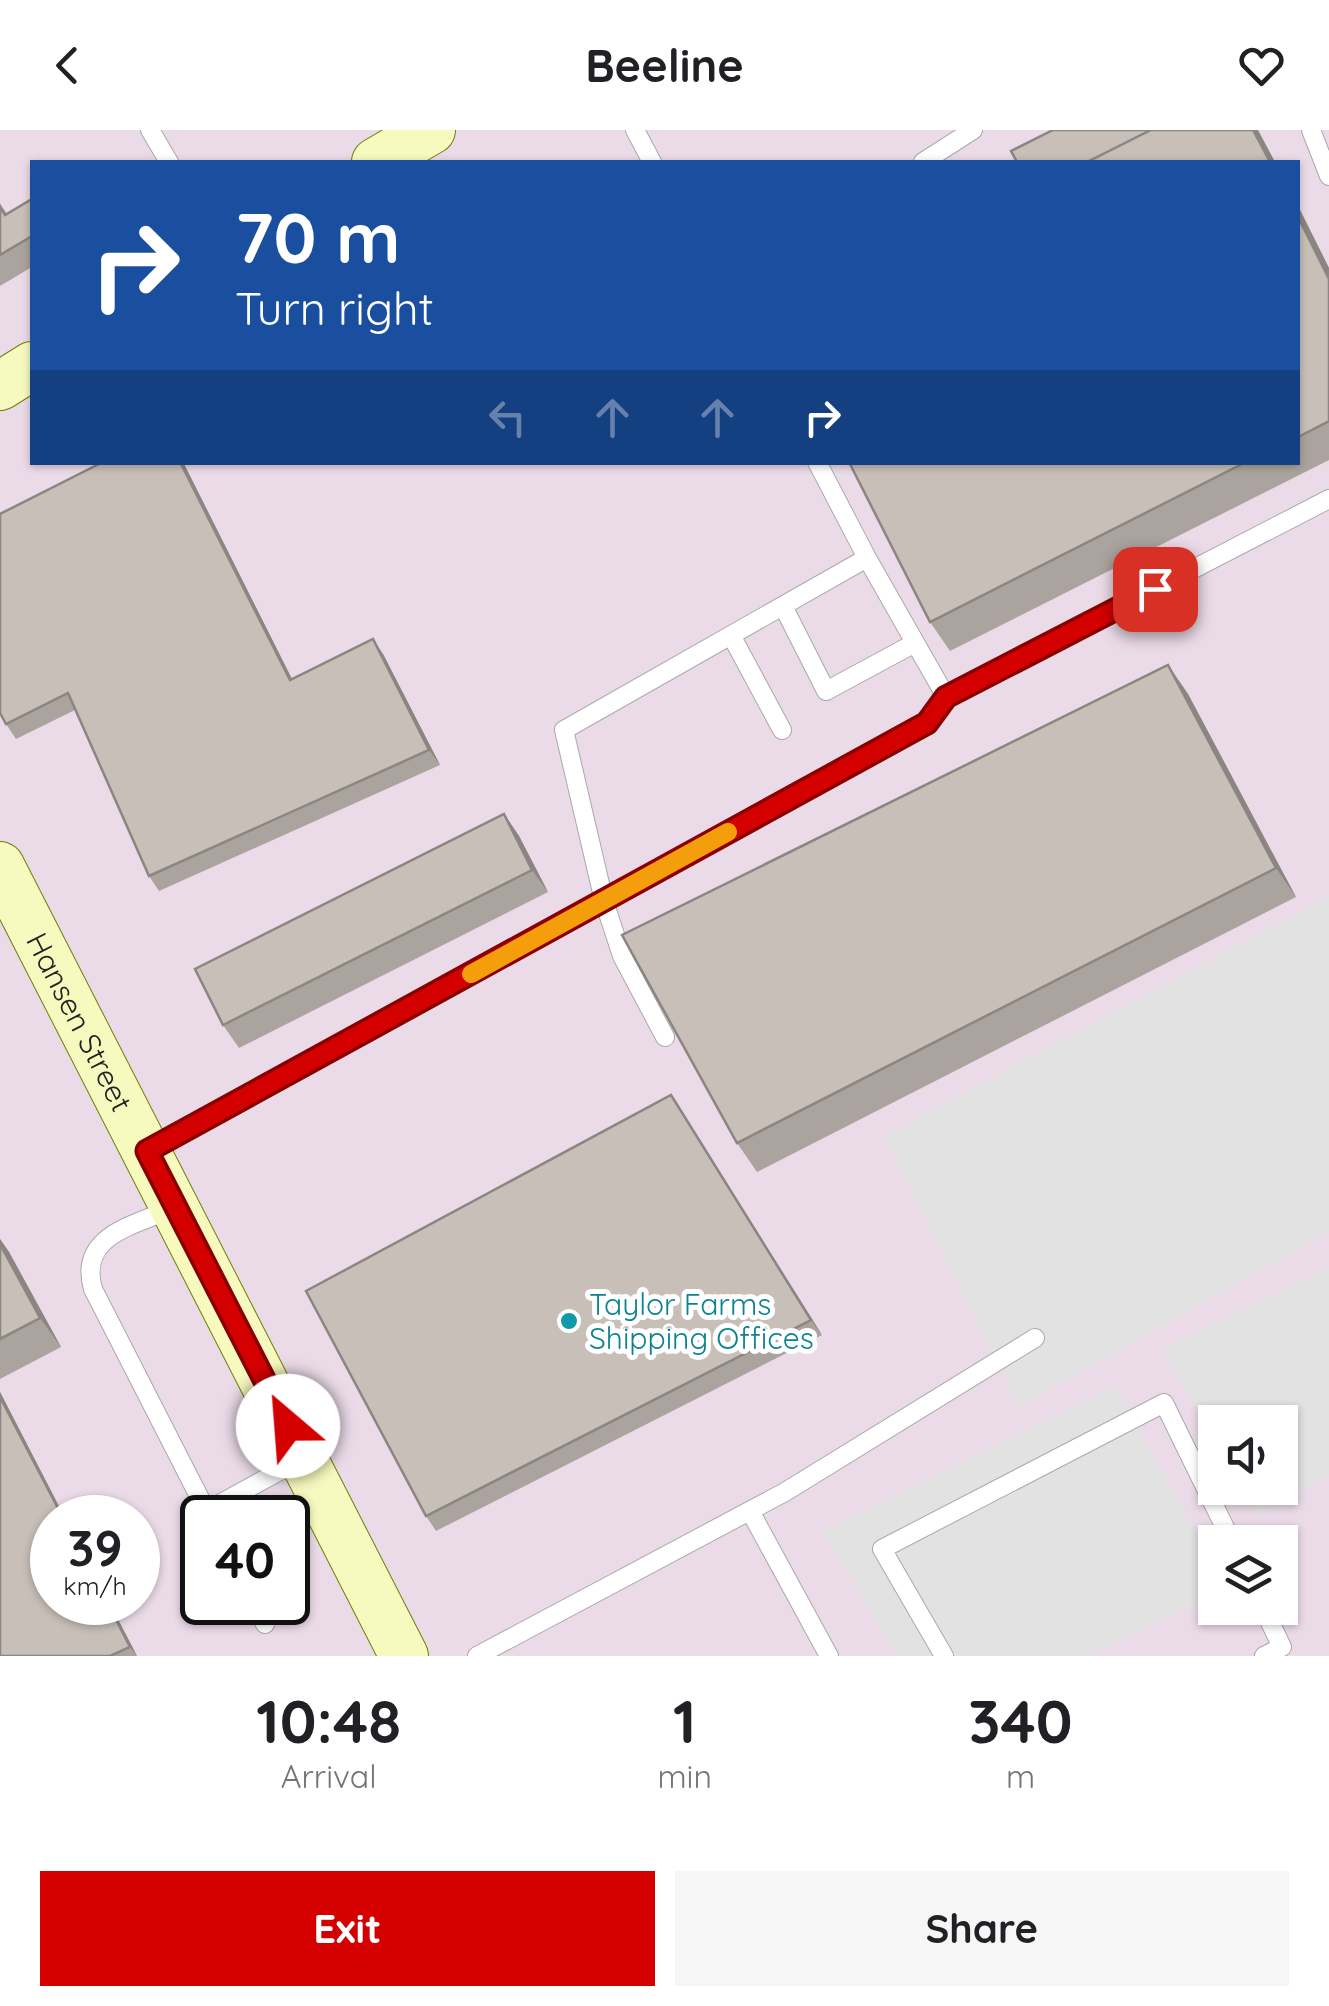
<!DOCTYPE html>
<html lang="en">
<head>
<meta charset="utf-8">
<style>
	body { margin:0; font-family:Quicksand,sans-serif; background:#f6f6f6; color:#202124; height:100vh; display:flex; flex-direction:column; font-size:38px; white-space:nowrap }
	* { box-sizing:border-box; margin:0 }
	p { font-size:32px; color:#757577 }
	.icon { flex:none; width:55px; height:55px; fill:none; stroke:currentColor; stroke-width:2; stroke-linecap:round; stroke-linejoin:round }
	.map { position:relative; height:1526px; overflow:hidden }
	.panel { display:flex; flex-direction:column; background:#fff; flex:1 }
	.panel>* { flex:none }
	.guide { position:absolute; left:30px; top:30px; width:1270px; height:305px; border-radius:0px; box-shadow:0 2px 8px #0004; background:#1a4fa0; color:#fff; overflow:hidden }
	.controls { position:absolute; left:1198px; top:1275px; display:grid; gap:20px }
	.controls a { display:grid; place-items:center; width:100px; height:100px; border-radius:0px; background:#fff; box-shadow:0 2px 8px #0004; font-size:50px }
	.speed { position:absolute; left:30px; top:1365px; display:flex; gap:20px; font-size:50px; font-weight:700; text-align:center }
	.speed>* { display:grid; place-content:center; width:130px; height:130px; border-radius:50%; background:#fff; box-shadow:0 2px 8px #0004; line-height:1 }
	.speed small { font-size:25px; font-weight:400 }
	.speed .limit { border:5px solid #111; border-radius:15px; background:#fff; color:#111 }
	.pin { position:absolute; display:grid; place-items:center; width:85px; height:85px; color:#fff; margin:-42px; border-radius:20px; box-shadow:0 5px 15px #0006 }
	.me { position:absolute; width:110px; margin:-55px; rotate:333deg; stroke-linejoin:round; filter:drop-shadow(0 0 8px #0008) }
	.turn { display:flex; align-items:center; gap:35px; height:210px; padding:0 40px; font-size:45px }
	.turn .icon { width:130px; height:130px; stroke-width:2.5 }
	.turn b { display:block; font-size:70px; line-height:85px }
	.lanes { display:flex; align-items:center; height:95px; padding:0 40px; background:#0003; justify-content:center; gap:50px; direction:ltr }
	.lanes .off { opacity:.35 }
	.eta { display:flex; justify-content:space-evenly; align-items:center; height:170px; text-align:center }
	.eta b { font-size:60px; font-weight:700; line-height:70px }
	.primary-button { display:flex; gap:20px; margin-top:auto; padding:20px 40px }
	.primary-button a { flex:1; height:115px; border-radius:0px; background:#d40000; color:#fff; font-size:40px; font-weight:700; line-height:115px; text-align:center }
	.primary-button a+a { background:#f6f6f6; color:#202124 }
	header { display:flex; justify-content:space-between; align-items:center; height:130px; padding:0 40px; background:#fff; font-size:45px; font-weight:700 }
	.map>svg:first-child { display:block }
	.industrial { fill:#ebdbe8; fill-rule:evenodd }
	.parking { fill:#e2e2e2 }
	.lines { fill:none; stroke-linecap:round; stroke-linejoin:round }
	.lane-casing { stroke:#a9a9a9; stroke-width:20 }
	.secondary-casing { stroke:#707d05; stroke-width:50 }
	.lane { stroke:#fff; stroke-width:18 }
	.secondary { stroke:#f7fabf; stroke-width:48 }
	.wall { fill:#aba49e }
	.shaded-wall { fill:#8b8681 }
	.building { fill:#c7bfb8; stroke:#8b8681; stroke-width:2.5 }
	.route-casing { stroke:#8a0000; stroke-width:25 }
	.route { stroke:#d40000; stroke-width:18 }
	.slow { stroke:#f59e0b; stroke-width:18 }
	.culture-dot { fill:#0f9aa8; stroke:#fff; stroke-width:4 }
	.labels { text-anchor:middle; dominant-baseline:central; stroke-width:10; stroke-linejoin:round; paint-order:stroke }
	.street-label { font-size:30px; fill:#222; stroke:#fff }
	.culture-label { font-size:30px; fill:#0d838f; stroke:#fff; text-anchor:start }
</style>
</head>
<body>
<header><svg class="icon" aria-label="back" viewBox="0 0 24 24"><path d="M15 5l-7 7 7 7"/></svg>Beeline<svg class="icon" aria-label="heart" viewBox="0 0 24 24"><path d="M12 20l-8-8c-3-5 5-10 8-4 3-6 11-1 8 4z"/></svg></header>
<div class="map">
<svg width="1329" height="1526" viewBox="0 0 1329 1526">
	<rect width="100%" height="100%" fill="#f2efe9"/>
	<path class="industrial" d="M 0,0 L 1329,0 L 1329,1526 L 0,1526 ZM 32,32 L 1298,32 L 1298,332 L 32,332 ZM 1215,1292 L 1280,1292 L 1280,1358 L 1215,1358 ZM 52,1388 L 138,1388 L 138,1472 L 52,1472 ZM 202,1388 L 288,1388 L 288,1472 L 202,1472 ZM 1215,1412 L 1280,1412 L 1280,1478 L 1215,1478 Z"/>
	<path class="parking" d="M 1329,766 L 1329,1102 L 1019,1277 L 885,1006 Z
		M 1329,1138 L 1329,1346 L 1257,1385 L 1241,1358 L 1280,1358 L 1280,1292 L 1215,1292 L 1215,1311 L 1162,1218 Z
		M 1115,1256 L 1215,1437 L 1215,1464 L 1089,1526 L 896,1526 L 823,1401 Z"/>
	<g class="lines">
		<defs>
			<path id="lane" d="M 150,0 L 169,32
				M 635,0 L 652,32
				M 1311,0 L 1329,46
				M 923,32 L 973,0
				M 817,332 L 867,428 L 946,567 L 1329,369
				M 783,476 L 826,561 L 915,513
				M 731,505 L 782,600
				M 665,907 L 622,826 L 604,771 L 564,600 L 867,428
				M 149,1020 L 927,593 L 946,567
				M 171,1079 C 132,1096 78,1106 93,1159 L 210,1388
				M 207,1381 L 303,1328
				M 750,1381 L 829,1526
				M 254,1472 L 265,1494
				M 1263,1478 L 1282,1517 L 1264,1526
				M 477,1526 L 785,1362 L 1035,1208
				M 944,1526 L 882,1419 L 1164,1273 L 1232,1412"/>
			<g id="secondary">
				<path d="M 376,32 L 431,0"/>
				<path d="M 0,256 L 32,236"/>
				<path id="s1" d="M 0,736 L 404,1526"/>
			</g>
		</defs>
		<use href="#lane" class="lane-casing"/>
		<use href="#secondary" class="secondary-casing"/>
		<use href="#lane" class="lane"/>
		<use href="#secondary" class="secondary"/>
	</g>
	<path class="wall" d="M 32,69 L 32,137 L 0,156 L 0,73 L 7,84 Z
		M 1298,76 L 1329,138 L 1329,330 L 950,521 L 930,492 L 849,332 L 1298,332 Z
		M 103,332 L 183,332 L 292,549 L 383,524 L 440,635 L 159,761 L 149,746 L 75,580 L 16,609 L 6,594 Z
		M 1168,535 L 1188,564 L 1296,767 L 757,1042 L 737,1013 Z
		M 504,684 L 519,706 L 548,762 L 239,918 L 223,895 Z
		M 671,965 L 822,1205 L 436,1401 L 426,1386 Z
		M 0,1109 L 9,1122 L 61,1217 L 0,1249 Z
		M 0,1262 L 65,1388 L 52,1388 L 109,1472 L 137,1526 L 0,1526 Z"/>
	<path class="shaded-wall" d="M 1253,0 L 1258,0 L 1275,32 L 1270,32 Z
		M 1298,76 L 1329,138 L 1329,149 L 1298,87 Z
		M 180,332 L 183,332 L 300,565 L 290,550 Z
		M 373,509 L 383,524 L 440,635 L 429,620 Z
		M 1168,535 L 1188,564 L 1296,767 L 1276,738 Z
		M 504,684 L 519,706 L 548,762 L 532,740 Z
		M 671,965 L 681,980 L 822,1205 L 811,1190 Z
		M 0,1109 L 9,1122 L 61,1217 L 40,1188 L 0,1114 Z
		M 0,1262 L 65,1388 L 63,1388 L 0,1267 Z
		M 107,1472 L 109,1472 L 137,1526 L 130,1517 Z"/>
	<path class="building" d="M 1053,0 L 1151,0 L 1087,32 L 1017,32 L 1011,21 Z
		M 1151,0 L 1253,0 L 1270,32 L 1087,32 Z
		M 32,69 L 32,106 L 0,125 L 0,77 L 5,85 Z
		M 1298,87 L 1329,149 L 1329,291 L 1298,307 Z
		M 103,332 L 180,332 L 290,550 L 373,509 L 429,620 L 149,746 L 68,563 L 6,594 L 0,583 L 0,384 Z
		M 849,332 L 1246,332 L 930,492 Z
		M 1168,535 L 1276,738 L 737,1013 L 622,805 Z
		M 504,684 L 532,740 L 223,895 L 195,839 Z
		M 671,965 L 811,1190 L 426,1386 L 306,1161 Z
		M 0,1114 L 40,1188 L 0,1209 Z
		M 0,1267 L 63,1388 L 52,1388 L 52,1472 L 107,1472 L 130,1517 L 110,1526 L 0,1526 Z"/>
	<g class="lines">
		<defs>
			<path id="route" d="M 288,1296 L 147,1021 L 927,593 L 946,567 L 1155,459"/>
		</defs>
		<use href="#route" class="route-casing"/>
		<use href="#route" class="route"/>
		<path class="slow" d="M 471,844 L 728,702"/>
	</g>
	<circle class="culture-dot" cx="569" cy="1191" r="10"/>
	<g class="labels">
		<g class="street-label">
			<text stroke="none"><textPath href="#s1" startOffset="175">Hansen Street</textPath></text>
		</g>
		<g class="culture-label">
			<text x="589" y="1174">Taylor Farms<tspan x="589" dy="34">Shipping Offices</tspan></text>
		</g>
	</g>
</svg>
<div class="controls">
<a><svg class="icon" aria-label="sound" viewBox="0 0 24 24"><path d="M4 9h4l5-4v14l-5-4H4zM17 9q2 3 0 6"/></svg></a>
<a><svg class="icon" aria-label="layers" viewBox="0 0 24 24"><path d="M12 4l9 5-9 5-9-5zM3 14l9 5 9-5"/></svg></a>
</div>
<div class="speed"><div>39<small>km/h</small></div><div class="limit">40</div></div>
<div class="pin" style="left:1155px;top:459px;background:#d93025"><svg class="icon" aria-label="arrive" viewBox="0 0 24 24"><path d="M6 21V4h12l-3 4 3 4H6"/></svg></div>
<svg class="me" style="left:288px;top:1296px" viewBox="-20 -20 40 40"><circle r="19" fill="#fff"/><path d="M0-13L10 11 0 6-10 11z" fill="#d40000"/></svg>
<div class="guide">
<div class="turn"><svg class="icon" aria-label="right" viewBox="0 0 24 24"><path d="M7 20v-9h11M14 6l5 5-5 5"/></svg><div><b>70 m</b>Turn right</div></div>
<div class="lanes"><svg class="icon off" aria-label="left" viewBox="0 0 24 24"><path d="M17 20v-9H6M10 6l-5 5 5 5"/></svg><svg class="icon off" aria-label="ahead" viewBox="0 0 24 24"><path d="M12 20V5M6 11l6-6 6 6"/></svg><svg class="icon off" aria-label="ahead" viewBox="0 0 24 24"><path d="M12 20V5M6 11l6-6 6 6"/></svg><svg class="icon" aria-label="right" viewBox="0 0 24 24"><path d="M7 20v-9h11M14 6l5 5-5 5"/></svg></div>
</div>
</div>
<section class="panel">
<div class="eta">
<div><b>10:48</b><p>Arrival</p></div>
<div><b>1</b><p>min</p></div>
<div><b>340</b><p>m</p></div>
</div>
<div class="primary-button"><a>Exit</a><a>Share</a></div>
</section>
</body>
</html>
